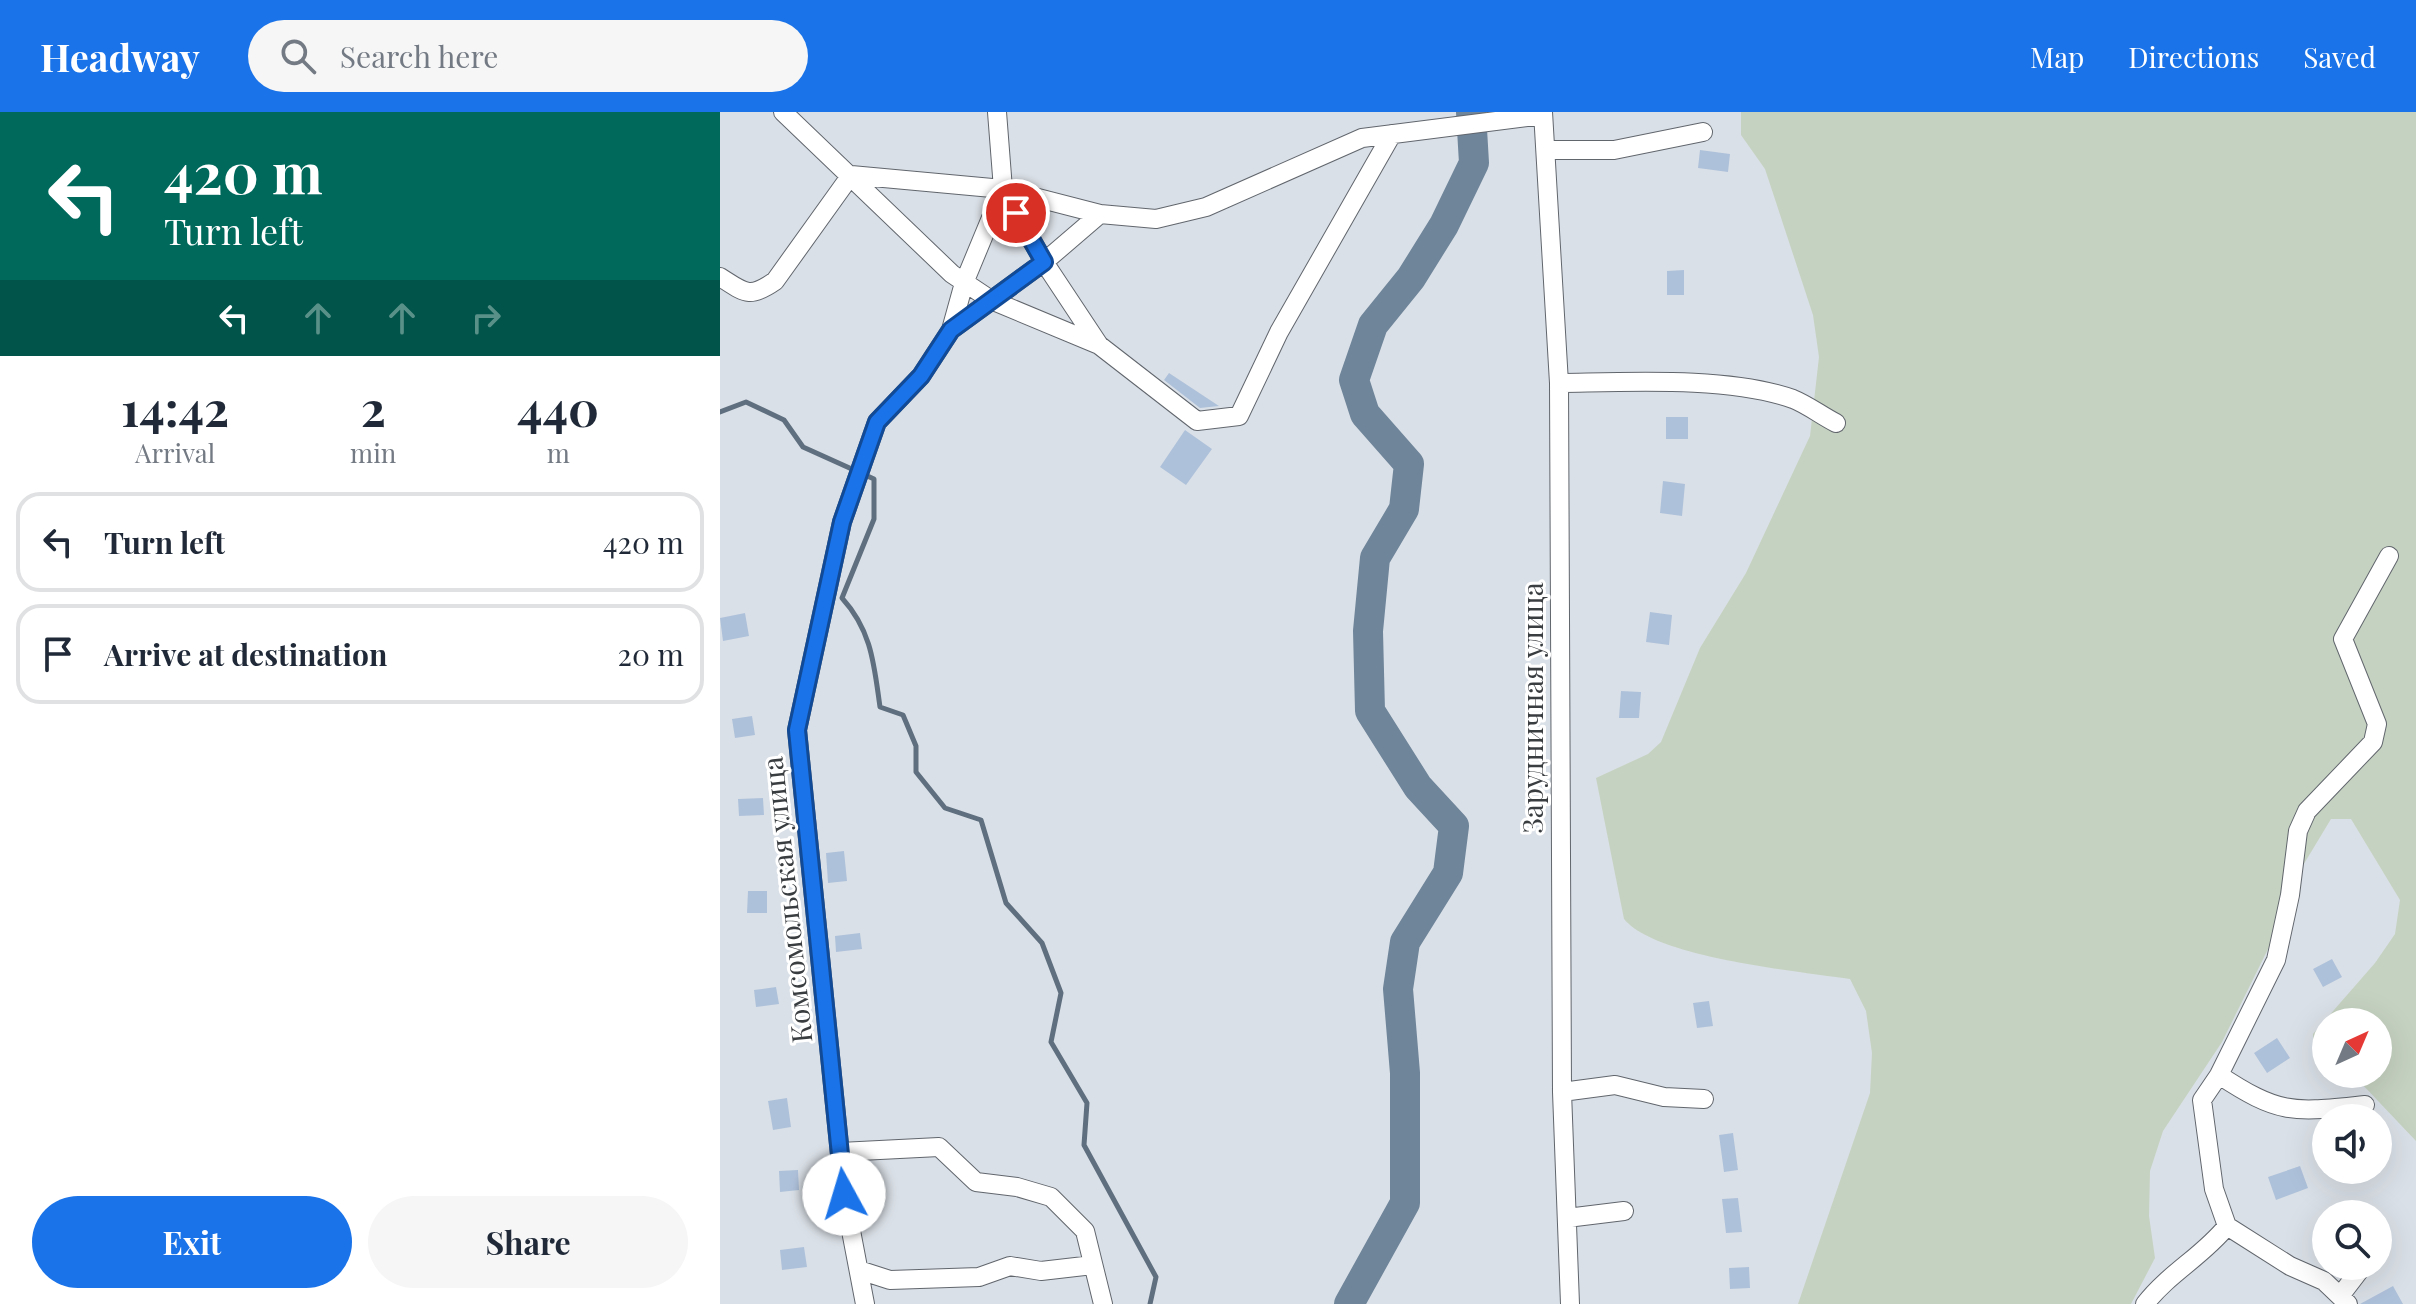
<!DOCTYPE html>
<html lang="en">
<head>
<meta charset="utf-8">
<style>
	body { margin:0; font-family:"Playfair Display",serif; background:#f6f6f7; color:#1f2937; height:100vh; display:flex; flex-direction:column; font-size:30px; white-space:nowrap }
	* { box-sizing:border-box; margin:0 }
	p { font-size:26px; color:#747a83 }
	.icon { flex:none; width:44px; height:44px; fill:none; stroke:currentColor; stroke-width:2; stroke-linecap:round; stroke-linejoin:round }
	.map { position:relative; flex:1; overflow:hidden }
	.drawer { display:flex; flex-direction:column; background:#fff; width:720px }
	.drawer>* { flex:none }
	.guide { background:#00695c; color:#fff; overflow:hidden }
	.needle { width:52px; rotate:44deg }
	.controls { position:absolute; left:1592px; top:896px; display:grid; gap:16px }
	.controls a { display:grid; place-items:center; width:80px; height:80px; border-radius:50%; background:#fff; box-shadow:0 8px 32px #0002; font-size:40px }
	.pin { position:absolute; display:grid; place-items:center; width:68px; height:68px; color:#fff; margin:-34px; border:4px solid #fff; border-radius:50%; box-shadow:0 2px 8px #0007 }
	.me { position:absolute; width:88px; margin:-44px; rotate:354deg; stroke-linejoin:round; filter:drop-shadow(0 0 6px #0008) }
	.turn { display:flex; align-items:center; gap:28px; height:168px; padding:0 32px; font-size:36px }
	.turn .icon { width:104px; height:104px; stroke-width:2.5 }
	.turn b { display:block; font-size:56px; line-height:68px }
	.lanes { display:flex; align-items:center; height:76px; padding:0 32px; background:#0003; justify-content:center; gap:40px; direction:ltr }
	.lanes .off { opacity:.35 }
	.eta { display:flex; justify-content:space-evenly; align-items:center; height:136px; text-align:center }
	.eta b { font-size:48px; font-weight:700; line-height:56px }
	.action { display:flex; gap:16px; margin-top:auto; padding:16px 32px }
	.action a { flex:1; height:92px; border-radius:48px; background:#1a73e8; color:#fff; font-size:32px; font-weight:700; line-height:92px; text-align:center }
	.action a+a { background:#f6f6f7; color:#1f2937 }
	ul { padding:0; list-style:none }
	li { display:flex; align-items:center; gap:24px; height:100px; margin:0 16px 12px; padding:0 16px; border:4px solid #e0e1e3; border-radius:24px }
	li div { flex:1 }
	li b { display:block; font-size:30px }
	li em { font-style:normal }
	header { display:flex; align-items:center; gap:48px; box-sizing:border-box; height:112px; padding:0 40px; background:#1a73e8; color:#fff }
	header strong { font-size:38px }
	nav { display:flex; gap:44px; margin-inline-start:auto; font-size:28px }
	.search { width:560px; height:72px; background:#f6f6f7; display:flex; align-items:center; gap:20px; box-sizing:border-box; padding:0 28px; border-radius:44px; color:#747a83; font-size:30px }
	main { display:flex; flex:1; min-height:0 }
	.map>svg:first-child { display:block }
	.green { fill:#c6d2c1 }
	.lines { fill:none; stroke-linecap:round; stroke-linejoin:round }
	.stream { stroke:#5f6f7f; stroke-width:5 }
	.river { stroke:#6f859a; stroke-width:30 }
	.building { fill:#aec1da }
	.minor-casing { stroke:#61666d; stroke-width:20 }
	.minor { stroke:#fff; stroke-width:18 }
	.route-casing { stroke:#114b97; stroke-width:20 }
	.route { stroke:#1a73e8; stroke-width:14 }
	.labels { text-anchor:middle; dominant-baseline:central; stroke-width:6; stroke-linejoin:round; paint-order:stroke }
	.street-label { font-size:28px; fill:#3a3d40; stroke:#fff }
</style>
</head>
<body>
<header>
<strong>Headway</strong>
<div class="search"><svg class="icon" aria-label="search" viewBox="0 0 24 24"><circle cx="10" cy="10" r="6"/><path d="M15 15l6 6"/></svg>Search here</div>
<nav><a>Map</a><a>Directions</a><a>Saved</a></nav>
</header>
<main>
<section class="drawer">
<div class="guide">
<div class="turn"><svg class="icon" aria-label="left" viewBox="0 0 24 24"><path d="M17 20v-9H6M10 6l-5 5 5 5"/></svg><div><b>420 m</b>Turn left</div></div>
<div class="lanes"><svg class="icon" aria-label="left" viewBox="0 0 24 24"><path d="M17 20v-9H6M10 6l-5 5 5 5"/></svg><svg class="icon off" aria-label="ahead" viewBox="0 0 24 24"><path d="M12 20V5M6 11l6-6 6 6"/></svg><svg class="icon off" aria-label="ahead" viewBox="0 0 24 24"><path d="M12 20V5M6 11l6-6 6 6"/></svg><svg class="icon off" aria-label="right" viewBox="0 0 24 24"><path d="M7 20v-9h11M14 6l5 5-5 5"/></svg></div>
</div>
<div class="eta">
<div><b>14:42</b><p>Arrival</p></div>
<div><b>2</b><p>min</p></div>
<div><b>440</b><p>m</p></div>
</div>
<ul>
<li><svg class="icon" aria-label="left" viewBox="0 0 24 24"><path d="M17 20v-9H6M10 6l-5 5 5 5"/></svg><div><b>Turn left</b></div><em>420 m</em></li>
<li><svg class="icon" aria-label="arrive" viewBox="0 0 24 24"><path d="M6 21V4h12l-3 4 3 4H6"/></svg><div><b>Arrive at destination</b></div><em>20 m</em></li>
</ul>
<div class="action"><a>Exit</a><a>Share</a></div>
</section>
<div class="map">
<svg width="1696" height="1192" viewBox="0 0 1696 1192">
	<rect width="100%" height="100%" fill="#dae0e7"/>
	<path class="green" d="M 1021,0 L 1696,0 L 1696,1029 L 1641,971 L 1616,962 L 1658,962 L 1658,910 L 1606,910 L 1606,957 L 1594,941 L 1593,922 L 1655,851 L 1675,822 L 1680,788 L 1631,707 L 1611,707 L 1562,788 L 1549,835 L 1502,930 L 1443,1019 L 1430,1059 L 1429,1104 L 1435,1146 L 1411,1192 L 1078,1192 L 1150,981 L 1152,941 L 1146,899 L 1130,867 C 1078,859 936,846 904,807 L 876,666 L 928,642 L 941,630 L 980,536 L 1026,461 L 1090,324 L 1099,245 L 1093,203 L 1045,57 L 1021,23 Z"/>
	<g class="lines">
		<path class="stream" d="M 0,300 L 26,290 L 64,308 L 83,335 L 134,358
			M 143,362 L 154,367 L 154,407 L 122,486 C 152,519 154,553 160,595 L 183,603 L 196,634 L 196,660 L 225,696 L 261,708 L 286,791 L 322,831 L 341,881 L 331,930 L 367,991 L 364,1033 L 436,1165 L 430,1192"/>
		<path class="river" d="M 629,1192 L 685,1091 L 685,961 L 678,877 L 685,830 L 728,761 L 734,714 L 698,675 L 650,599 L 648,519 L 655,446 L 684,397 L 689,352 L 645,302 L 634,268 L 653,213 L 691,166 L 724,113 L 754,51 L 751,0"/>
	</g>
	<path class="building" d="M 980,38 L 1010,42 L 1008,60 L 978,56 Z
		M 964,158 L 964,183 L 947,183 L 947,159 Z
		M 449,261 L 499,294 L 480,296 L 444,268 Z
		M 946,305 L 968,305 L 968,327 L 946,327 Z
		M 465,318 L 492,337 L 466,373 L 440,355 Z
		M 943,369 L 965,372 L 962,404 L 940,401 Z
		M 930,500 L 952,503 L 949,533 L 926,530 Z
		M 25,501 L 29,524 L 3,529 L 0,506 Z
		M 901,579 L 921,580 L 919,606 L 899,606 Z
		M 32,604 L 35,623 L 15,626 L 12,607 Z
		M 43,686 L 44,703 L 19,704 L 18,687 Z
		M 124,739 L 127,769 L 108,771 L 106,741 Z
		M 28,779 L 47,779 L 47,801 L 27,801 Z
		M 140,821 L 142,837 L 116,840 L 115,824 Z
		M 1612,847 L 1622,865 L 1603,875 L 1593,857 Z
		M 56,875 L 59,892 L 36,895 L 34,878 Z
		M 989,889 L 993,914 L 977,916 L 973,891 Z
		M 1557,926 L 1570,946 L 1547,961 L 1534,941 Z
		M 67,986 L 71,1015 L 53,1018 L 48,989 Z
		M 1013,1021 L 1018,1058 L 1004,1060 L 999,1023 Z
		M 1580,1054 L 1588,1076 L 1556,1088 L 1548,1065 Z
		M 78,1058 L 79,1078 L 60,1080 L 59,1059 Z
		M 1018,1086 L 1022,1120 L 1006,1121 L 1002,1087 Z
		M 84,1135 L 87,1155 L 62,1158 L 60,1138 Z
		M 1029,1155 L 1030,1176 L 1010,1177 L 1009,1156 Z
		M 1673,1174 L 1683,1192 L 1640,1192 Z"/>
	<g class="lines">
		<defs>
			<path id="minor" d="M 63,0 L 232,162 L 271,188 L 379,233
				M 277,0 L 283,77 L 324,150 L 379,233 L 477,309 L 519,304 L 559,220 L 672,22
				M 823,0 L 839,271 L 842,980 L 850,1192
				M 828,38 L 894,38 L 983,20
				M 131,63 L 283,77 L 380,102 L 436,107 L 486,95 L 642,26 L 823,3
				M 0,165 C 25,181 29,187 55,169 L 131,63
				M 231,218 L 244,171 L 283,77
				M 839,271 C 907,270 1009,264 1073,287 C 1088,293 1102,304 1116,311
				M 1499,963 C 1561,1004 1574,1000 1645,993
				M 842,980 L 895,973 L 944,985 L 984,987
				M 120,1040 L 219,1035 L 256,1070 L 297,1075 L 331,1085 L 365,1119 L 383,1192
				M 847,1106 L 904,1099
				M 139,1158 L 170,1168 L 259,1165 L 290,1154 L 321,1159 L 373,1153
				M 1620,1184 L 1643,1154
				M 145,1192 L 124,1082 L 77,618 L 122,410 L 157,310 L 201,264 L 231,218 L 324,150 L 380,102
				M 1425,1192 C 1449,1161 1483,1144 1507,1114
				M 1628,1192 L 1604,1169 L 1570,1154 L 1507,1114 L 1494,1077 L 1482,988 L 1499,963 L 1556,848 L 1570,783 L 1578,719 L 1587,699 L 1653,630 L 1657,612 L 1623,527 L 1669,444"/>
		</defs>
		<use href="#minor" class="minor-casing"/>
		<use href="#minor" class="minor"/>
	</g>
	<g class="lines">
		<defs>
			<path id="route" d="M 124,1082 L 77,618 L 122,410 L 157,310 L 201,264 L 231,218 L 324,150 L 296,101"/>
		</defs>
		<use href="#route" class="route-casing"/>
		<use href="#route" class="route"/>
	</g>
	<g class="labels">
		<g class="street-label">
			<text transform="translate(811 596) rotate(-90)">Зарудничная улица</text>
			<text transform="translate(66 788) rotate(-96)">Комсомольская улица</text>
		</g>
	</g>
</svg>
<div class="controls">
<a><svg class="needle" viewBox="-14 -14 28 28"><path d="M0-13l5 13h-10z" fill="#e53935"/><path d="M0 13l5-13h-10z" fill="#747a83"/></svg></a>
<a><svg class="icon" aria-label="sound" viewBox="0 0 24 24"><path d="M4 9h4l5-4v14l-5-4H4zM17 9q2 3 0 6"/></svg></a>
<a><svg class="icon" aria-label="search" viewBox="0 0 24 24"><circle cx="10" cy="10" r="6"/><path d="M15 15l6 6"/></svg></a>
</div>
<div class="pin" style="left:296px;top:101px;background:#d93025"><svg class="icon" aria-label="arrive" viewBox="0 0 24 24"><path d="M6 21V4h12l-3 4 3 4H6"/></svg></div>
<svg class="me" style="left:124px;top:1082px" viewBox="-20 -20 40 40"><circle r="19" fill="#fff"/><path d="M0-13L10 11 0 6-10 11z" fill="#1a73e8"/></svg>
</div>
</main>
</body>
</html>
